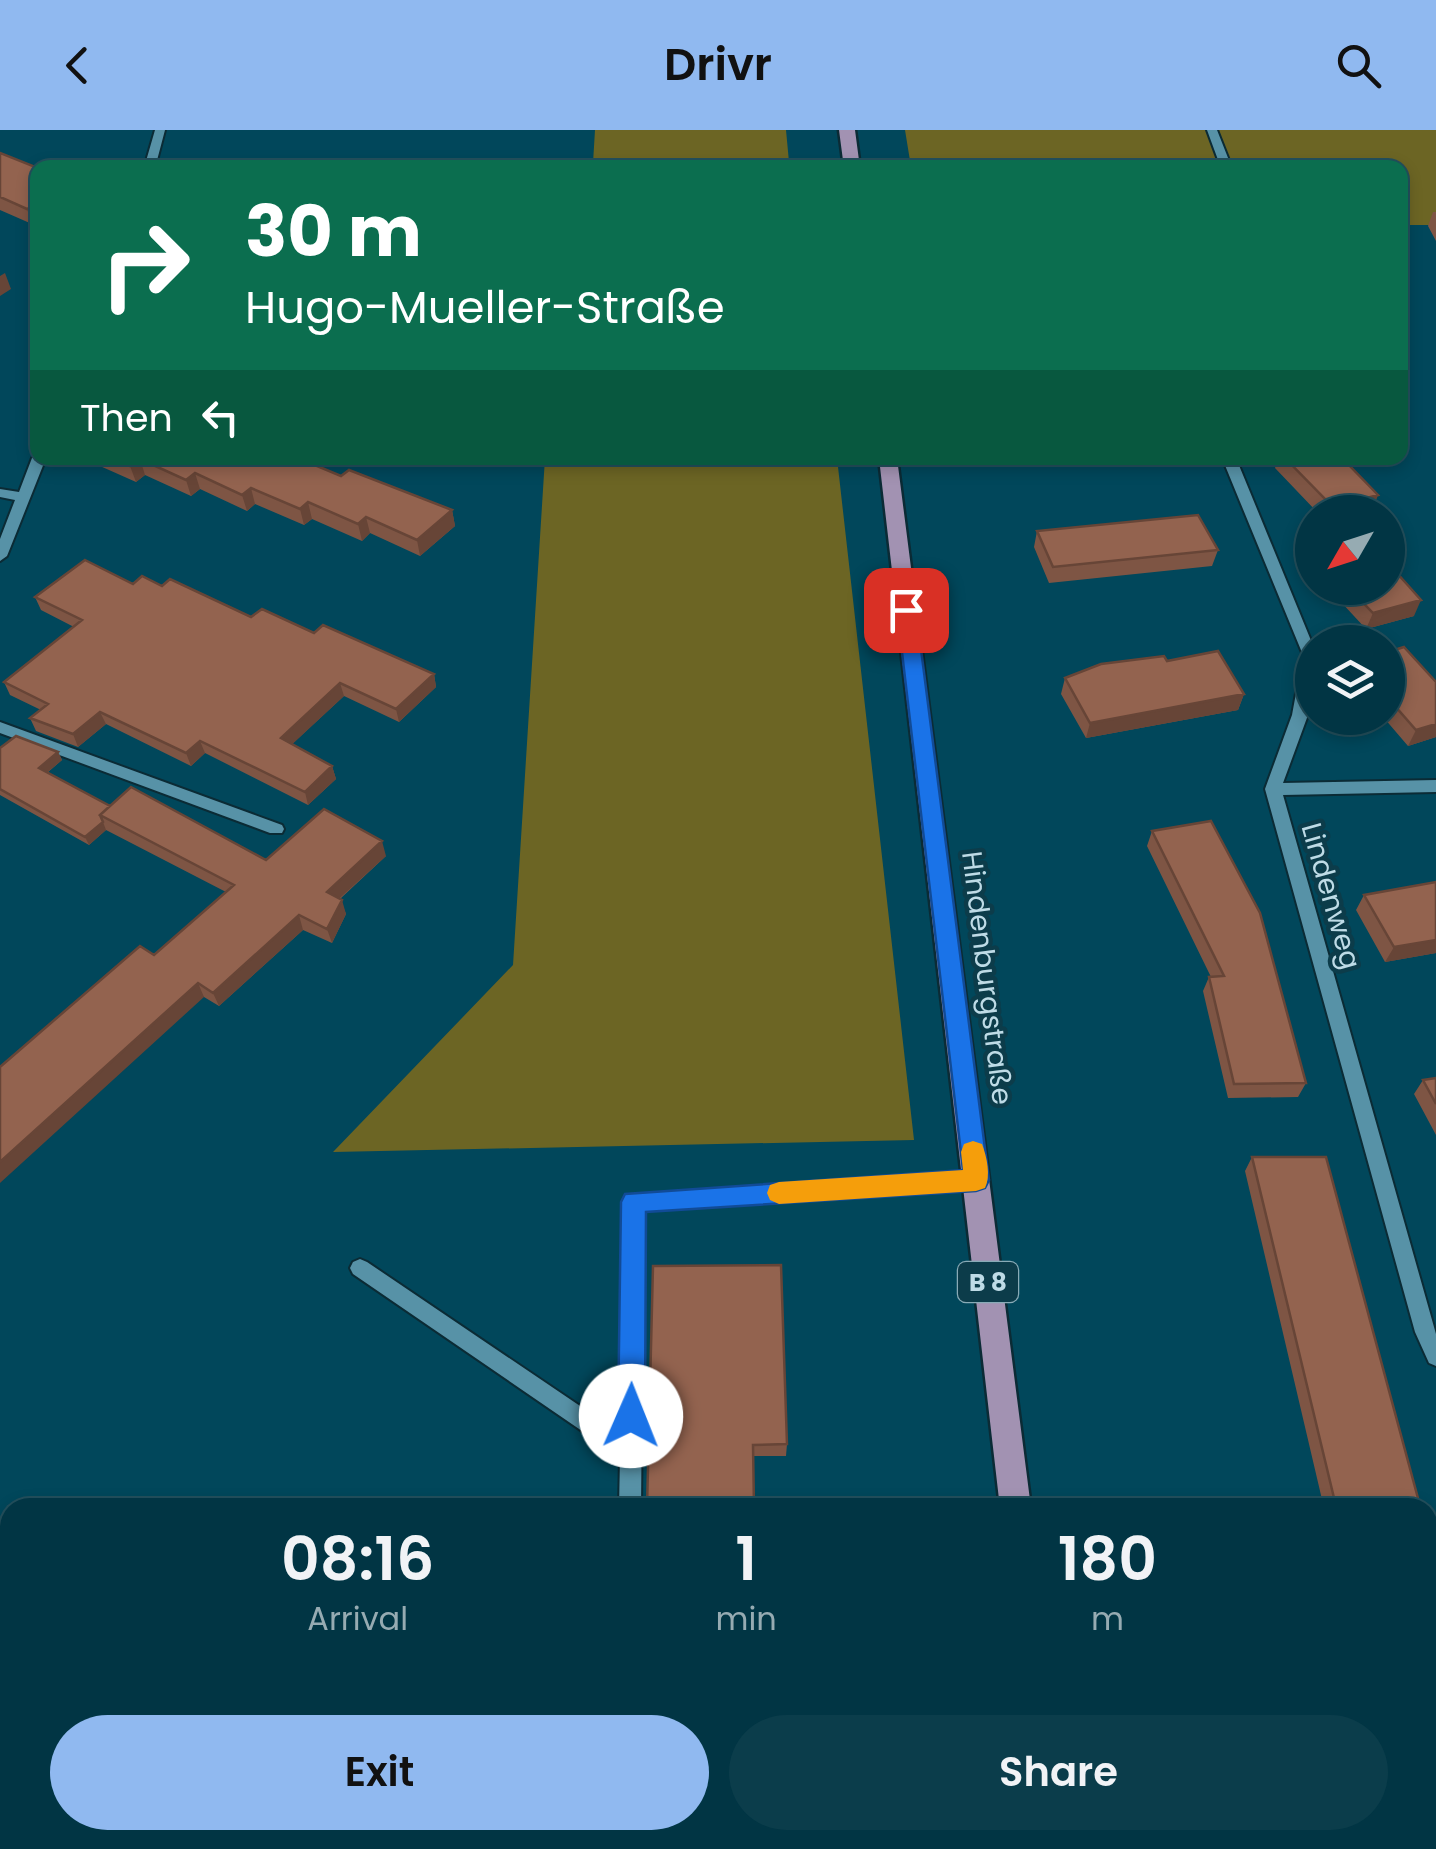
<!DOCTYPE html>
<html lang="en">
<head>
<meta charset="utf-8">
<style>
	body { margin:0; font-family:Poppins,sans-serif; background:#0b3d4b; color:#f1f3f6; height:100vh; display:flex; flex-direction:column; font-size:38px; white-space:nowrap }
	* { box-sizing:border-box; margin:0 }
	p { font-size:32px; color:#96abb2 }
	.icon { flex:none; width:55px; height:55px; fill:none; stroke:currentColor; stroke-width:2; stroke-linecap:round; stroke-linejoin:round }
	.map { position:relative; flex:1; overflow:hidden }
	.drawer { position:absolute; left:0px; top:1368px; width:1438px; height:352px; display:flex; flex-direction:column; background:#013544; border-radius:30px 30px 0 0; box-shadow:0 5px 15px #0003,0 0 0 2px #23505d }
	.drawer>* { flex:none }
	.hud { position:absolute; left:30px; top:30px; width:1378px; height:305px; border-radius:20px; box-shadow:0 5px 15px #0003,0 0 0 2px #23505d; background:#0b6e4f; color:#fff; overflow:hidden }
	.needle { width:65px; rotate:231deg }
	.controls { position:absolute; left:1295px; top:365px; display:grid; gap:20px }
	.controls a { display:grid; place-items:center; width:110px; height:110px; border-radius:50%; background:#013544; box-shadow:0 5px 15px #0003,0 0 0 2px #23505d; font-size:50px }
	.pin { position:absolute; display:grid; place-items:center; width:85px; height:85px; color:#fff; margin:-42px; border-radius:20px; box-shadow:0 5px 15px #0006 }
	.me { position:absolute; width:110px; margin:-55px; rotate:1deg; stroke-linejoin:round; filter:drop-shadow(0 0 8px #0008) }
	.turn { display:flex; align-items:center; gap:35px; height:210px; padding:0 50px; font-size:45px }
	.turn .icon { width:130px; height:130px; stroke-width:2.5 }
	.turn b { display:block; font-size:70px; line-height:85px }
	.then { display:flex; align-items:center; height:95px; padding:0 50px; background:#0003; gap:20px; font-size:38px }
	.eta { display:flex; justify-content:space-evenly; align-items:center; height:170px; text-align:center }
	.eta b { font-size:60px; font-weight:600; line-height:70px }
	.button { display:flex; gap:20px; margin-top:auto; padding:20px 50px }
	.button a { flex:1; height:115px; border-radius:60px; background:#90b9f0; color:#111; font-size:40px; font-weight:600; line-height:115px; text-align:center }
	.button a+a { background:#0b3d4b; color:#f1f3f6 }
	header { display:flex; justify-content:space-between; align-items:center; height:130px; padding:0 50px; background:#90b9f0; color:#111; font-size:45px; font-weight:600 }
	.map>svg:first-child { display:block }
	.green { fill:#6c6524 }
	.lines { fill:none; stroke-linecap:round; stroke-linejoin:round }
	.minor-casing { stroke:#0b2b35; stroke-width:4 }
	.major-casing { stroke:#0b2b35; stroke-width:5 }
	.minor { fill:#5792a7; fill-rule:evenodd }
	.major { fill:#a292b2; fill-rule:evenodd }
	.wall { fill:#7e5544 }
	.shaded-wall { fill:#674537 }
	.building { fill:#93634f; stroke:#674537; stroke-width:2.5 }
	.route { fill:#1a73e8; stroke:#114b97; stroke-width:2.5 }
	.slow { fill:#f59e0b }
	.labels { text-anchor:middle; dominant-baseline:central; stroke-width:9; stroke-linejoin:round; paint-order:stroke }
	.shield { fill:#0c3c4a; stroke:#89abb7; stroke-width:2.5 }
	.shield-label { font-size:25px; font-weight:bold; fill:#bedbe6 }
	.street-label { font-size:28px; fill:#bedbe6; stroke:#0c3c4a }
</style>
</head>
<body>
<header><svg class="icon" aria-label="back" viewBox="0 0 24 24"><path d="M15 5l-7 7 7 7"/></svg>Drivr<svg class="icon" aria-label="search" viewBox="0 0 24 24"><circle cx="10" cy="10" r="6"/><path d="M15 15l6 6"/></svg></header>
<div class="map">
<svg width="1436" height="1719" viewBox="0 0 1436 1719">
	<rect width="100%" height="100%" fill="#01475b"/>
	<path class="green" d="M 595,0 L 786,0 L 789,32 L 593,33 Z
		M 905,0 L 1207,0 L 1221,37 L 911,37 Z
		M 1218,0 L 1436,0 L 1436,95 L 1400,95 L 1400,38 L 1232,37 Z
		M 545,328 L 837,328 L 914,1010 L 333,1022 L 513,835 Z"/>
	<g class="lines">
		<defs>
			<path id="minor" d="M 155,0 L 165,0 L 155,38 L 144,38 Z
				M 1207,0 L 1217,0 L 1232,38 L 1221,38 Z
				M 38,324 L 38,328 L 46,328 L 7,426 L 0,431 L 0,409 L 15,370 L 0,367 L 0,359 L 19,362 L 32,328 Z
				M 1222,328 L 1236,328 L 1312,513 L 1312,555 L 1308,585 L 1283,653 L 1436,650 L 1436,662 L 1283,665 L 1436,1204 L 1436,1236 L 1429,1233 L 1415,1202 L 1265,659 L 1292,585 L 1303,525 Z
				M 0,592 L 282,695 L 284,699 L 282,703 L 270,703 L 0,603 Z
				M 976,1043 L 983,1045 L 986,1051 L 983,1057 L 976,1059 L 644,1080 L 641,1378 L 619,1378 L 620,1327 L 353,1144 L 350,1138 L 353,1132 L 360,1129 L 367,1132 L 620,1303 L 624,1072 L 627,1066 Z
				M 615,1710 L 639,1710 L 638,1719 L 614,1719 Z"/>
			<path id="major" d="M 839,0 L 855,0 L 860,38 L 844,38 Z
				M 879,328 L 897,328 L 1031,1378 L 1000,1378 Z
				M 1037,1710 L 1071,1710 L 1072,1719 L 1038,1719 Z"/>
		</defs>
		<use href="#minor" class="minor-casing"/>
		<use href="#major" class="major-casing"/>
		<use href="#minor" class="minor"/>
		<use href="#major" class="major"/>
	</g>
	<path class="wall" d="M 0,23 L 38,38 L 38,91 L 32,94 L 0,80 Z
		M 1433,82 L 1436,82 L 1436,111 L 1428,96 Z
		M 90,328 L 274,328 L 284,332 L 341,346 L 452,380 L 455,396 L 420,426 L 370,403 L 362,411 L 312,389 L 304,395 L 255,374 L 247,381 L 200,359 L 191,366 L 145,345 L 136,352 L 91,332 Z
		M 1278,328 L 1342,328 L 1372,382 L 1317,382 L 1275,338 Z
		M 1037,401 L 1218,420 L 1212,436 L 1049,453 L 1034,417 Z
		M 133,454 L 162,456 L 251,487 L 314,503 L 434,544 L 436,557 L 399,592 L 344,566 L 292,614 L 332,636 L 336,649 L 308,675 L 205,623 L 191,636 L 106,594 L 78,617 L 36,601 L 30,588 L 41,580 L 10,565 L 4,552 L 74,497 L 41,480 L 35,467 Z
		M 1328,458 L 1388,458 L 1414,486 L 1366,499 Z
		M 1388,522 L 1436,552 L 1436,607 L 1408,616 L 1384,588 L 1388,588 Z
		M 1167,531 L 1244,564 L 1238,580 L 1086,608 L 1061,564 L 1065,548 Z
		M 0,618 L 58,622 L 62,630 L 47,643 L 110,676 L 266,730 L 386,726 L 340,769 L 346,784 L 332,813 L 303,800 L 219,876 L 204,867 L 154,825 L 226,762 L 106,700 L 89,715 L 0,665 Z
		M 1152,701 L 1306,953 L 1298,967 L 1228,968 L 1203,861 L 1209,847 L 1211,847 L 1147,716 Z
		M 1436,752 L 1436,823 L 1385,832 L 1356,780 L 1364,765 Z
		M 1436,948 L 1436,1005 L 1414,964 L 1423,950 Z
		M 1252,1027 L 1419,1372 L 1413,1378 L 1324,1378 L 1245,1041 Z
		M 653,1136 L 787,1314 L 786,1326 L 753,1326 Z
		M 1364,1710 L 1428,1710 L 1436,1719 L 1366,1719 Z"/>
	<path class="shaded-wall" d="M 38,73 L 38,91 L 32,94 L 27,79 Z
		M 5,143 L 11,159 L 0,166 L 0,146 Z
		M 140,329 L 145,345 L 136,352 L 130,336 Z
		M 195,343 L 200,359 L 191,366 L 186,350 Z
		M 251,358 L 255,374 L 247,381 L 242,365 Z
		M 1378,365 L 1372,382 L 1331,382 L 1333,377 Z
		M 308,372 L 312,389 L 304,395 L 300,379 Z
		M 452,380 L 455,396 L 420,426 L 417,410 Z
		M 366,387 L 370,403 L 362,411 L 358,394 Z
		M 1421,470 L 1414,486 L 1366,499 L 1373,483 Z
		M 434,544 L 436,557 L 399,592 L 396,579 Z
		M 340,553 L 344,566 L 285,621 L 281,608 Z
		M 1244,564 L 1238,580 L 1086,608 L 1090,593 Z
		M 100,582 L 106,594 L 78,617 L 73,604 Z
		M 1436,594 L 1436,607 L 1408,616 L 1416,600 Z
		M 200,611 L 205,623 L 191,636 L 186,623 Z
		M 58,622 L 62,630 L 43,646 L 39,638 Z
		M 332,636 L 336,649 L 308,675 L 305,662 Z
		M 103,692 L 106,700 L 89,715 L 85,707 Z
		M 382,711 L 386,726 L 331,776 L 327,762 Z
		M 342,770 L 346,784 L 332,813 L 327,799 Z
		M 299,785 L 303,800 L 219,876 L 213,863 Z
		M 1436,810 L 1436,823 L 1385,832 L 1394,817 Z
		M 198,853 L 204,867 L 0,1053 L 0,1032 Z
		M 0,1584 L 10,1590 L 10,1619 L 0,1630 Z
		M 114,1710 L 159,1710 L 152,1719 L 106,1719 Z"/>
	<path class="building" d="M 0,23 L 38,38 L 38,73 L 27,79 L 0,67 Z
		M 112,328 L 274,328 L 284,332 L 290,328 L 298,328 L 341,346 L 349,340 L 452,380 L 417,410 L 366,387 L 358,394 L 308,372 L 300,379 L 251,358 L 242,365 L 195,343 L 186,350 L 140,329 L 130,336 Z
		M 1285,328 L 1342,328 L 1378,365 L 1333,377 Z
		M 1198,385 L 1218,420 L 1053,437 L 1037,401 Z
		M 85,430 L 133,454 L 142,446 L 162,456 L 170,449 L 251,487 L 262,479 L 314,503 L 323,495 L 434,544 L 396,579 L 340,553 L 281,608 L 332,636 L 305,662 L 200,611 L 186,623 L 100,582 L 73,604 L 30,588 L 48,574 L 4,552 L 82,490 L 35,467 Z
		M 1388,433 L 1421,470 L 1373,483 L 1349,458 L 1388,458 Z
		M 1404,517 L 1436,552 L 1436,594 L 1416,600 L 1388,568 L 1388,522 Z
		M 1218,521 L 1244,564 L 1090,593 L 1065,548 L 1101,534 L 1164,526 L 1167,531 Z
		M 16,606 L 58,622 L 39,638 L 110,676 L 100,685 L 103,692 L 85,707 L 0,659 L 0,618 Z
		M 131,657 L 266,730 L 324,679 L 382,711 L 327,762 L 342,770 L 327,799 L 299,785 L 213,863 L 198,853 L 0,1032 L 0,937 L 140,816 L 154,825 L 234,755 L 100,685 Z
		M 1211,691 L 1260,783 L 1306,953 L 1234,954 L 1209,847 L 1224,846 L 1152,701 Z
		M 1436,752 L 1436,810 L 1394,817 L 1364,765 Z
		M 1436,948 L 1436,974 L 1423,950 Z
		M 1252,1027 L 1326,1027 L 1419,1372 L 1335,1372 Z
		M 781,1135 L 787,1314 L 753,1315 L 754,1378 L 647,1378 L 653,1136 Z
		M 0,1475 L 6,1481 L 10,1477 L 10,1596 L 0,1587 Z
		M 1428,1668 L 1436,1700 L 1436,1719 L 1378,1719 L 1376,1710 L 1428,1710 Z
		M 32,1710 L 114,1710 L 106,1719 L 41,1719 Z"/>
	<path class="route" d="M 906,473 L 916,480 L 989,1050 L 985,1058 L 976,1061 L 646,1082 L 645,1286 L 641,1296 L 631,1300 L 622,1296 L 618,1286 L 621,1072 L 625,1064 L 963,1040 L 897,480 Z"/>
	<path class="slow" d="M 973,1011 L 982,1014 C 987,1027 991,1046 985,1058 L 976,1061 L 779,1074 L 770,1070 L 767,1063 L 770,1055 L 779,1052 L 963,1040 L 961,1022 L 964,1014 Z"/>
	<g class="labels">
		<rect class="shield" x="958" y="1132" width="60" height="40" rx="8"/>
		<g class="shield-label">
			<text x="988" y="1152">B 8</text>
		</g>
		<g class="street-label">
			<text transform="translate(1331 766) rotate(74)">Lindenweg</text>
			<text transform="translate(987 848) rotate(83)">Hindenburgstraße</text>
		</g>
	</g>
</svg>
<div class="controls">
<a><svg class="needle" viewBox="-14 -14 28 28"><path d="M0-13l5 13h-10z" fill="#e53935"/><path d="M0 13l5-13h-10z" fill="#96abb2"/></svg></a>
<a><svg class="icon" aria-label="layers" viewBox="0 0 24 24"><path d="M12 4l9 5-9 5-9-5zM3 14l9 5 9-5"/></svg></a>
</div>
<div class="pin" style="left:906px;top:480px;background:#d93025"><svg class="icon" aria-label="arrive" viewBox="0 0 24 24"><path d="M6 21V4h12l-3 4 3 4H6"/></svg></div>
<svg class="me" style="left:631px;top:1286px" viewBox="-20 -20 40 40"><circle r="19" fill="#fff"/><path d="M0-13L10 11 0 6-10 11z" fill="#1a73e8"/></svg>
<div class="hud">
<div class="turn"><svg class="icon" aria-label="right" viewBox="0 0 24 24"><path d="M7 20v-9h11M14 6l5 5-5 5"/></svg><div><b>30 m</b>Hugo-Mueller-Straße</div></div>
<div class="then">Then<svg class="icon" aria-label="left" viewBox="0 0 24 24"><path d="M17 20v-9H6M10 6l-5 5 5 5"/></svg></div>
</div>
<section class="drawer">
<div class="eta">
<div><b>08:16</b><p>Arrival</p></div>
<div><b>1</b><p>min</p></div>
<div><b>180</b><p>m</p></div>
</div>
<div class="button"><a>Exit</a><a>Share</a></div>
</section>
</div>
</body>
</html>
